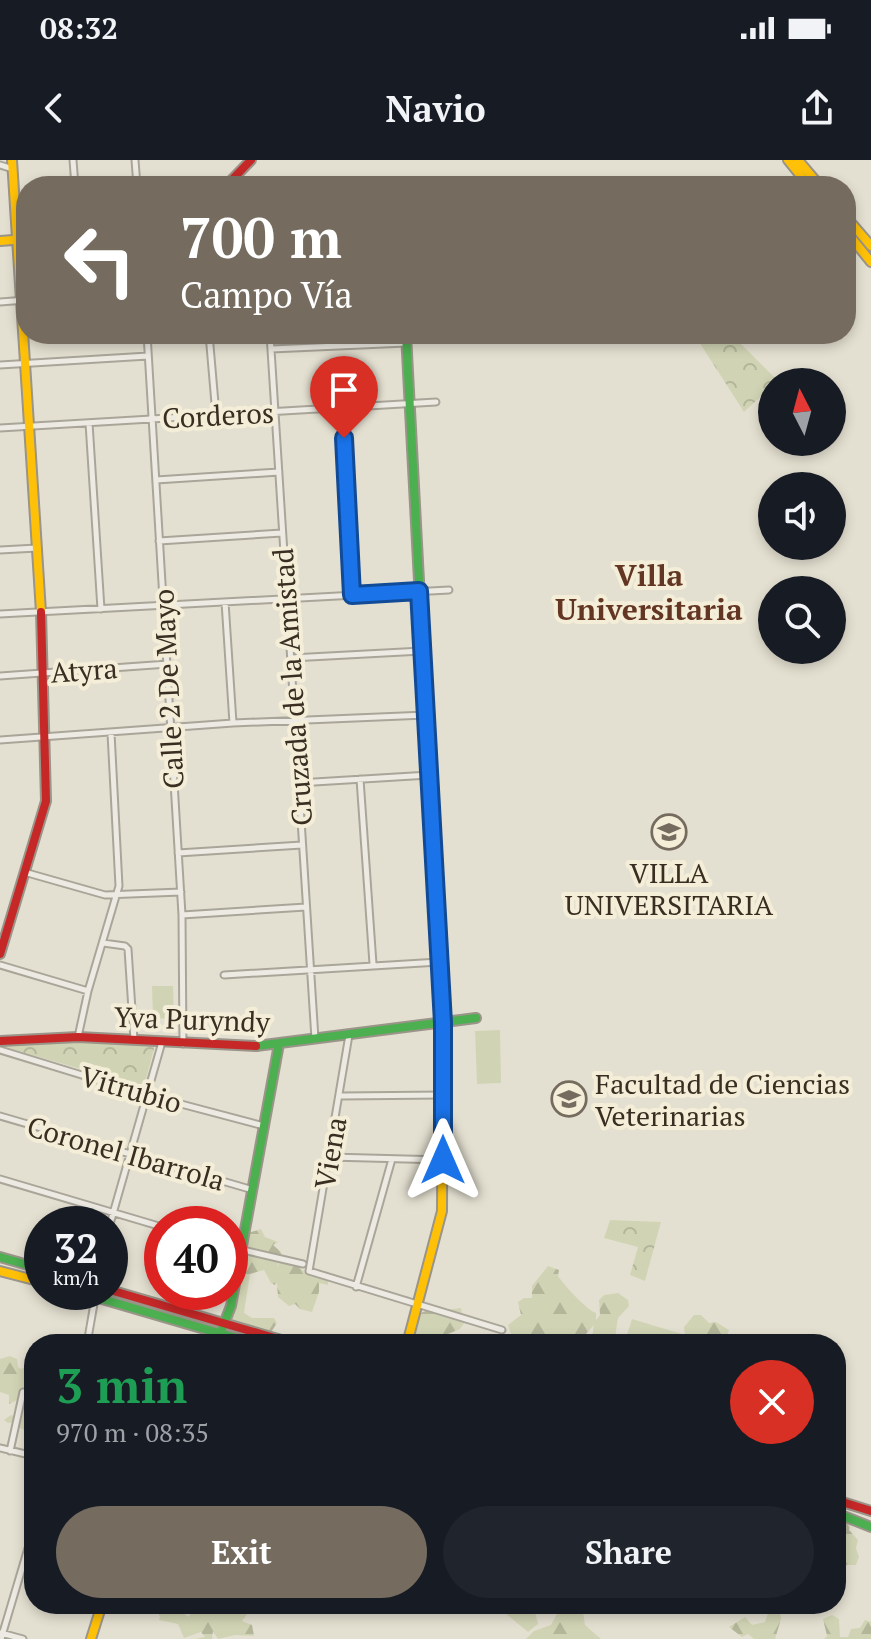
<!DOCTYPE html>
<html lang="en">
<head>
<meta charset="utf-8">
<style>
	body { margin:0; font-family:"PT Serif",serif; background:#20242c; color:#f1f3f6; height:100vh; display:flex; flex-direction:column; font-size:30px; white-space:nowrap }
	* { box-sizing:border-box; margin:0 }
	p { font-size:26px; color:#9ea1a6 }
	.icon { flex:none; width:44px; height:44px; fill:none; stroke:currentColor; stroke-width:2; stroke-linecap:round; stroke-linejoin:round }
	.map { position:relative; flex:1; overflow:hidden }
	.details { position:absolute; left:24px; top:1174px; width:822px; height:280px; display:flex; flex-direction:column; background:#171b24; border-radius:32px; box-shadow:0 4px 12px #0003 }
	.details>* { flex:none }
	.banner { position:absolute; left:16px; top:16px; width:840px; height:168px; border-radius:32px; box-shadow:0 4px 12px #0003; background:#756c5f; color:#fff; overflow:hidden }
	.needle { width:52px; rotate:354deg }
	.tools { position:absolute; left:758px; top:208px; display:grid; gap:16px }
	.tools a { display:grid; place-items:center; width:88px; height:88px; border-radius:50%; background:#171b24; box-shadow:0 4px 12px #0003; font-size:40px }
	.speed { position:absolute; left:24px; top:1046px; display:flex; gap:16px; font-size:40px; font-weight:700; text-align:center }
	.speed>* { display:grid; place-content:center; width:104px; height:104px; border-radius:50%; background:#171b24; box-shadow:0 4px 12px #0003; line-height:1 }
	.speed small { font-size:20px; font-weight:400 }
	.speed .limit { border:12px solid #d22; background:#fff; color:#111 }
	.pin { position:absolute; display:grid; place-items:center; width:68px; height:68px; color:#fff; margin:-82px -34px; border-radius:50% 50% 50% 0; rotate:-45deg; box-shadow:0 0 8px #0007 }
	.pin .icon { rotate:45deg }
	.me { position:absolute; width:88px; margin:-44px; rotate:0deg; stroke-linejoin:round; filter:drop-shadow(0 0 6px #0008) }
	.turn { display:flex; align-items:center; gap:28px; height:168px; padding:0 32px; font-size:36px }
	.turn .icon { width:104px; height:104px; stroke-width:2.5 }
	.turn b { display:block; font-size:56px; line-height:68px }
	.round { display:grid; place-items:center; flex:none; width:84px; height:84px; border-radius:42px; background:#20242c }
	.headline { display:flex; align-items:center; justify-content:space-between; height:136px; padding:0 32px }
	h1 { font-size:48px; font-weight:600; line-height:60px; color:#1e9e55 }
	.primary-button { display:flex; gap:16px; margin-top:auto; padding:16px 32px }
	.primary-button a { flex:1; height:92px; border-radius:48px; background:#756c5f; color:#fff; font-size:32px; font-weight:600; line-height:92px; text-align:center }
	.primary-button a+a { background:#20242c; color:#f1f3f6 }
	.status { display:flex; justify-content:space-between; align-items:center; height:56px; padding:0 40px; background:#171b24; direction:ltr }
	.status svg { height:22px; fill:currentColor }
	header { display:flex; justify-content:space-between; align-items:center; height:104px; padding:0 32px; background:#171b24; font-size:36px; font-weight:600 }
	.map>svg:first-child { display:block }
	.forest { fill:url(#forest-firs) }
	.park { fill:url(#park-crowns) }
	.pitch { fill:#d1d4b4 }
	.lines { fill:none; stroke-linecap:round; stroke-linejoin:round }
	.street-casing { stroke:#aaa599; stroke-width:9 }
	.fast-casing { stroke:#9a9489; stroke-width:12 }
	.slow-casing { stroke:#9a9489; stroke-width:12 }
	.jam-casing { stroke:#9a9489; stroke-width:12 }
	.street { stroke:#eceae2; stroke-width:5 }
	.fast { stroke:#4caf50; stroke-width:8 }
	.slow { stroke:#ffc107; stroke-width:8 }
	.jam { stroke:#c62828; stroke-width:8 }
	.route-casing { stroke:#114b97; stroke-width:20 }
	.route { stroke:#1a73e8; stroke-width:14 }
	.labels { text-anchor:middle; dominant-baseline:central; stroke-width:8; stroke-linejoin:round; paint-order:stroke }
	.street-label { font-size:28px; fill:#392e21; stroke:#f4eed8 }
	.poi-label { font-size:28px; fill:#392e21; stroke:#f4eed8 }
	.neighbourhood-label { font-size:30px; font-weight:bold; fill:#633523; stroke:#f4eed8 }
</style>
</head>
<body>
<div class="status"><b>08:32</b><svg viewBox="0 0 49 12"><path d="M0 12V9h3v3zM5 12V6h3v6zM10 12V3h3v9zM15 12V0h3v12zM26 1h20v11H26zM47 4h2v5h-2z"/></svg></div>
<header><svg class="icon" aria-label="back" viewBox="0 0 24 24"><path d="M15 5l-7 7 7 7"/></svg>Navio<svg class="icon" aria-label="share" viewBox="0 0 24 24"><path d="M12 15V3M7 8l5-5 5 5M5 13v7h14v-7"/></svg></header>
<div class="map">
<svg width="871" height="1479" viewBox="0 0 871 1479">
	<defs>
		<pattern id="forest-firs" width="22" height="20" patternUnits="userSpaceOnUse" patternTransform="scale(2)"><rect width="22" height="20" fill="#d1d4b4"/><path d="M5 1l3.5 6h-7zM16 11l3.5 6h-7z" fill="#b4b69a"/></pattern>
		<pattern id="park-crowns" width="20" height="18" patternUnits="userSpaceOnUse" patternTransform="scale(2)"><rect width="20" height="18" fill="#d1d4b4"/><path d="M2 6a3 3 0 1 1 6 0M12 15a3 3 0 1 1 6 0" fill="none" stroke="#b4b69a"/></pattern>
	</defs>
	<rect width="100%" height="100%" fill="#e4e0d1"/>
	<path class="forest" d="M 261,1069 L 265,1077 L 278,1082 L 273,1085 L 281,1092 L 282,1096 L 269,1097 L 279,1102 L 277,1108 L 280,1102 C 296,1103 296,1106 307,1113 C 313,1117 322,1118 328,1121 L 328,1125 L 319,1123 L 319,1132 L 312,1152 L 300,1149 L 295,1144 L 289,1146 L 278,1137 L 277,1123 L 275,1125 L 271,1123 L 264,1110 L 250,1114 L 244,1153 L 252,1158 L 274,1158 L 277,1163 L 270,1174 L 233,1164 L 230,1156 L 239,1132 L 239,1112 L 248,1073 Z
		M 548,1106 L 559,1110 L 558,1116 C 564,1125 588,1151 596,1153 L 596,1160 L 600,1155 L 599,1140 L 604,1135 L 618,1133 L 628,1140 L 629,1146 L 618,1158 L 614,1184 L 591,1184 L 594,1165 L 585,1175 L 585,1184 L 508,1184 L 507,1180 L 511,1174 L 508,1165 L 521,1155 L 518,1142 L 524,1138 L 532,1138 L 532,1126 Z
		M 440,1146 L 444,1150 L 461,1148 L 462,1155 L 468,1158 L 460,1169 L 438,1178 L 424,1177 L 424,1184 L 410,1181 L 416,1173 L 420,1153 Z
		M 694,1155 L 701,1155 L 709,1163 L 716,1162 L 729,1170 L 725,1184 L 686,1184 L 684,1167 Z
		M 10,1196 L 17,1199 L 18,1207 L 21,1209 L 31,1205 L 34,1207 L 34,1263 L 27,1260 L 24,1263 L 32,1267 L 28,1272 L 18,1267 L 17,1262 L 8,1263 L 4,1260 L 11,1255 L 17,1257 L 18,1245 L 22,1242 L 19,1239 L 9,1244 L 9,1235 L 0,1232 L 0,1199 Z
		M 847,1360 L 850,1366 L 849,1370 L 858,1380 L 856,1388 L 859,1397 L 856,1405 L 847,1405 L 836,1400 L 837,1365 Z
		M 182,1444 L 184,1454 L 189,1457 L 192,1450 L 200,1444 L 214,1447 L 221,1452 L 224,1444 L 245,1444 L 247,1454 L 242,1461 L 252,1465 L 254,1476 L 235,1475 L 218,1479 L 213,1471 L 212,1479 L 195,1479 L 205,1477 L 201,1472 L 184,1478 L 178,1464 L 159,1460 L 160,1457 L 154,1444 Z
		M 494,1444 L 533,1444 L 538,1464 L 528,1472 Z
		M 761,1444 L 782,1444 L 780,1449 L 781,1459 L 775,1479 L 754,1479 L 748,1474 L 742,1477 L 729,1467 L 745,1457 L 752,1465 L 765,1462 L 768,1453 L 762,1450 Z
		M 571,1448 L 583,1452 L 585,1465 L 601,1479 L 526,1479 L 534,1471 L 551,1465 L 558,1452 Z
		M 832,1455 L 839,1459 L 840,1477 L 848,1477 L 851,1469 L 860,1468 L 865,1460 L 871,1462 L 871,1479 L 824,1479 L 827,1476 L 823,1459 Z"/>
	<path class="park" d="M 694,174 L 731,174 L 778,221 L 772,222 L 772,226 L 744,252 Z
		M 83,882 L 155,885 L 144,927 L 0,886 Z
		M 610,1060 L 661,1062 L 645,1121 L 630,1115 L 638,1087 L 604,1078 Z"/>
	<path class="pitch" d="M 152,826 L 173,826 L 174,858 L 153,859 Z
		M 500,870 L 501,923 L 477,924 L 475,871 Z
		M 632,1159 L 682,1174 L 679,1184 L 624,1184 Z"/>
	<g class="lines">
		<defs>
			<path id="street" d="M 73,0 L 75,26
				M 135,0 L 137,26
				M 0,5 L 13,9
				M 0,142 L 26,140
				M 147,174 L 182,755 L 183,884
				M 209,174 L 216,255
				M 270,174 L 315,879
				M 271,189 L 406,183
				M 0,205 L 148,196
				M 342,247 L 352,435
				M 89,263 L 101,449
				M 0,268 L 436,242
				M 156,320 L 279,312
				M 159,381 L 282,373
				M 0,390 L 37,388
				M 225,442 L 233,563
				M 0,454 L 449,430
				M 291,498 L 422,491
				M 0,516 L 168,504
				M 0,580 L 233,563 L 426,555
				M 360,619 L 373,804
				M 298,623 L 429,615
				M 178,693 L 302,685
				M 24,712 L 105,735 L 181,732
				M 182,755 L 306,747
				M 103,783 L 125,786 L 128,789 L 134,880
				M 0,805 L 88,831
				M 224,815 L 439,802
				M 349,875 L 309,1111 L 502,1170
				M 78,877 L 88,831 L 119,726 L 111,573
				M 0,890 L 147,935 L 264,966
				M 341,936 L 443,935
				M 0,956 L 253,1030
				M 330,997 L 443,1000
				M 0,1019 L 162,1067
				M 110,1064 L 162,882
				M 230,1087 L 303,1104
				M 356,1127 L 392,999
				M 87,1184 L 95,1138
				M 0,1288 L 34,1296
				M 10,1291 L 23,1232
				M 1,1473 L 23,1479
				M 1,1479 L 34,1368"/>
			<path id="fast" d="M 406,174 L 430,630
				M 256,886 L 476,858
				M 0,1097 L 42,1109
				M 78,1132 L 256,1184
				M 216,1184 L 231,1146 L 279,884
				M 836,1353 L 871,1367"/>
			<path id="slow" d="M 12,0 L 41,452
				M 788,0 L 809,26
				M 798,0 L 820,26
				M 846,57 L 871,86
				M 846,71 L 871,102
				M 0,81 L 26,79
				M 0,1111 L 42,1122
				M 407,1184 L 442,1051 L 443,863 L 430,630
				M 91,1479 L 102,1444"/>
			<path id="jam" d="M 226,26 L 251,0
				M 0,794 L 46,641 L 41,452
				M 0,881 L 78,877 L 256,886
				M 110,1130 L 295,1184
				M 836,1340 L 871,1351"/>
		</defs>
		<use href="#street" class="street-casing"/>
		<use href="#fast" class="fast-casing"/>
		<use href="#slow" class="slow-casing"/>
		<use href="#jam" class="jam-casing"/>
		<use href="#street" class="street"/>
		<use href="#fast" class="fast"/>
		<use href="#slow" class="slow"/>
		<use href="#jam" class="jam"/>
	</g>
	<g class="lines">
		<defs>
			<path id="route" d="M 344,278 L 352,435 L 419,431 L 443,863 L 443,1000"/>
		</defs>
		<use href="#route" class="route-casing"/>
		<use href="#route" class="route"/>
	</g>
	<defs>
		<symbol id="university-ring" viewBox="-11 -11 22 22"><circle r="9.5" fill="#f4eed8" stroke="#756c5f" stroke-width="1.5"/><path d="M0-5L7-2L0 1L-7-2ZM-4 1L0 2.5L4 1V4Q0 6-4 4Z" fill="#756c5f"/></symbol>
	</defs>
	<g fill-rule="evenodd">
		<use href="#university-ring" x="649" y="652" width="40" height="40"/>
		<use href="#university-ring" x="549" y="919" width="40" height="40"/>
	</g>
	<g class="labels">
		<g class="street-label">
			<text transform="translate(218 255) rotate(-3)">Corderos</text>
			<text transform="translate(84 510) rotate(-4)">Atyra</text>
			<text transform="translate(292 527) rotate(-94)">Cruzada de la Amistad</text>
			<text transform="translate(168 529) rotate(-93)">Calle 2 De Mayo</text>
			<text transform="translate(192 859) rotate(2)">Yva Puryndy</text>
			<text transform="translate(131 929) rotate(16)">Vitrubio</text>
			<text transform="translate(126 993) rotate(16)">Coronel Ibarrola</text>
			<text transform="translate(330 993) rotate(-80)">Viena</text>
		</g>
		<g class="poi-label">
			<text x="669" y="712">VILLA<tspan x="669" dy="32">UNIVERSITARIA</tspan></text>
			<text x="595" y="923" text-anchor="start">Facultad de Ciencias<tspan x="595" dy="32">Veterinarias</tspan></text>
		</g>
		<g class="neighbourhood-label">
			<text x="649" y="415">Villa<tspan x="649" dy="34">Universitaria</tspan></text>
		</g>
	</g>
</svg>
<div class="tools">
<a><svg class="needle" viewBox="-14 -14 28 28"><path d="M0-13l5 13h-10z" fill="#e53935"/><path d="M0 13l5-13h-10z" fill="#9ea1a6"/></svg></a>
<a><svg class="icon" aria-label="sound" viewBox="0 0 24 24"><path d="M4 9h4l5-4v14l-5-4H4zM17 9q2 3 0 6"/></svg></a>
<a><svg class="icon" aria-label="search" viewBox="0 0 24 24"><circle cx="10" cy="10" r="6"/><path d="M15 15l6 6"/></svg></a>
</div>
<div class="speed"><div>32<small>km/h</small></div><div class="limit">40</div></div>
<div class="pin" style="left:344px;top:278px;background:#d93025"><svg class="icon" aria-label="arrive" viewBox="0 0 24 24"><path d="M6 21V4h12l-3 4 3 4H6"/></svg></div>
<svg class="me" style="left:443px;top:1000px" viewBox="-20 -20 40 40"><path d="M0-17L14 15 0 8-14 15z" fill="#1a73e8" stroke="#fff" stroke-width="4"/></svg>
<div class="banner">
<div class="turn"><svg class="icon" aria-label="left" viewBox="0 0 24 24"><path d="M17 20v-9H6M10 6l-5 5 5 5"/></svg><div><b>700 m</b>Campo Vía</div></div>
</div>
<section class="details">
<div class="headline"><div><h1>3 min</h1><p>970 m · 08:35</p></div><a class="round" style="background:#d93025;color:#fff"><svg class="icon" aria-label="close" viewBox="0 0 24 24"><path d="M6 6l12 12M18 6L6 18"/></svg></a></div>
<div class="primary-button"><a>Exit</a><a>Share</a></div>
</section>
</div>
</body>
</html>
